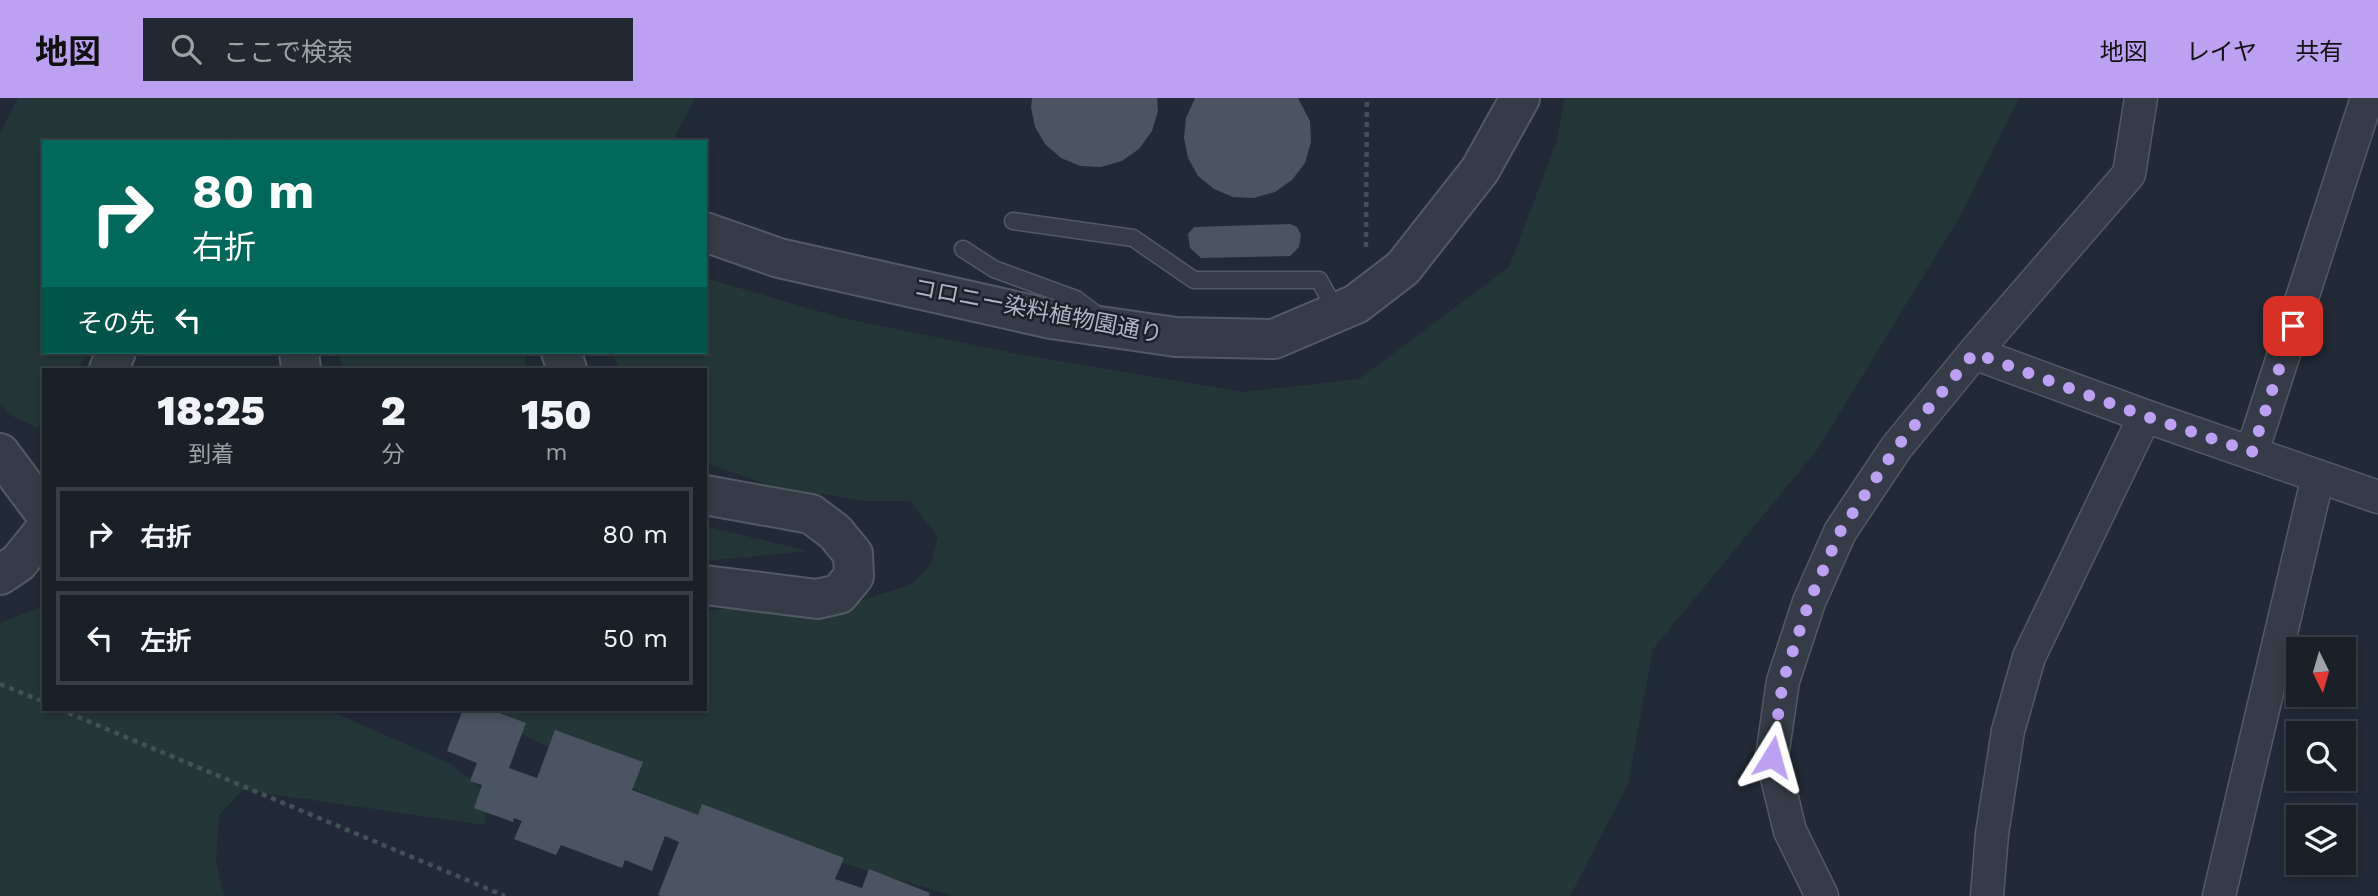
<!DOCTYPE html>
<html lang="ja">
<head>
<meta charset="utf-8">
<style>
	body { margin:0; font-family:"Work Sans","Noto Sans JP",sans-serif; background:#222830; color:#f1f3f6; height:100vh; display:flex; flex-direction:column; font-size:26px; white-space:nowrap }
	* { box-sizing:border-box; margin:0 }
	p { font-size:23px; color:#9fa3a8 }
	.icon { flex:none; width:38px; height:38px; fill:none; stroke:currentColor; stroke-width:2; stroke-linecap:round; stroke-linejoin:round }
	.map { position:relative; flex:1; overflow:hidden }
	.side { position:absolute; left:42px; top:270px; width:665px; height:343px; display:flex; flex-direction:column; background:#192028; border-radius:0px; box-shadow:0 4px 10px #0003,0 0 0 2px #373e45 }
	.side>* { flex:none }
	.guide { position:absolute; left:42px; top:42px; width:665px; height:214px; border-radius:0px; box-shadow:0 4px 10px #0003,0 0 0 2px #373e45; background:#00695c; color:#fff; overflow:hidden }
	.needle { width:46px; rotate:175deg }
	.buttons { position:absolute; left:2286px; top:539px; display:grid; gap:14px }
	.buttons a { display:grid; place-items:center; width:70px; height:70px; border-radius:0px; background:#192028; box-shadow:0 4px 10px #0003,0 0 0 2px #373e45; font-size:35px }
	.pin { position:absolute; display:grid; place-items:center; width:60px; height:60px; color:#fff; margin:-30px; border-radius:14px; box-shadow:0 4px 10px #0006 }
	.me { position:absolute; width:77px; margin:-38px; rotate:8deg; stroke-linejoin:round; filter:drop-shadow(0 0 5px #0008) }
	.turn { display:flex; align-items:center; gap:24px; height:147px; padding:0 35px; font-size:32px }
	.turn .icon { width:91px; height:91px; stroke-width:2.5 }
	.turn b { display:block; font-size:49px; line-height:60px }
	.then { display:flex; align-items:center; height:66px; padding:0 35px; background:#0003; gap:14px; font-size:26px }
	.eta { display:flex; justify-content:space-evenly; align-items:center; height:119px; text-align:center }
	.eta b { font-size:42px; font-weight:800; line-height:49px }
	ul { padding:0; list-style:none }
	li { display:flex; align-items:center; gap:21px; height:94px; margin:0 14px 10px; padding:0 21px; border:4px solid #373e45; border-radius:0px }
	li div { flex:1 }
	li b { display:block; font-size:26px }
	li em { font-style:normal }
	header { display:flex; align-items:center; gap:42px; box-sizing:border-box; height:98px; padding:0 35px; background:#bca0f2; color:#111 }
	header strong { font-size:33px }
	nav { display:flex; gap:38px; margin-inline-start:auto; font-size:24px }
	.search { width:490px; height:63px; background:#222830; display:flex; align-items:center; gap:18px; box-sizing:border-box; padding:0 24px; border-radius:0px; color:#9fa3a8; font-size:26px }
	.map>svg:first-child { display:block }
	.green { fill:#243738 }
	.building { fill:#4a5462 }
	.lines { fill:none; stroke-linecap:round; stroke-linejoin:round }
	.service-casing { stroke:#525a64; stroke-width:19 }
	.minor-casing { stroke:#525a64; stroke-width:35 }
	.tertiary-casing { stroke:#525a64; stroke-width:42 }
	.path { stroke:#415254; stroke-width:4.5; stroke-dasharray:5 5; stroke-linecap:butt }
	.service { stroke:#353c47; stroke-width:16 }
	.minor { stroke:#353c47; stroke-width:32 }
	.tertiary { stroke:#353c47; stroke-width:38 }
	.route { stroke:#bca0f2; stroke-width:12; stroke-dasharray:0 21.6 }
	.labels { text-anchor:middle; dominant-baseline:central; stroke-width:5; stroke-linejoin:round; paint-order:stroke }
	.street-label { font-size:23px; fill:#afb7c3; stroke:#1a212b }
</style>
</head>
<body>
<header>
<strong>地図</strong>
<div class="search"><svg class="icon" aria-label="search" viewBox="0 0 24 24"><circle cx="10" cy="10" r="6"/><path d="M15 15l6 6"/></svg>ここで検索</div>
<nav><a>地図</a><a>レイヤ</a><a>共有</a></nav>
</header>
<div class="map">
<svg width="2378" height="798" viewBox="0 0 2378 798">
	<rect width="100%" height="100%" fill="#212a36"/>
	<path class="green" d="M 18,0 L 695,0 L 672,44 L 246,44 L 230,39 L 224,44 L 44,44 L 44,254 L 89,254 L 78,271 L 44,271 L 44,321 L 37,330 L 12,318 L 0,306 L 0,36 Z
		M 1565,0 L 2019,0 L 1962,115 L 1817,352 L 1653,551 L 1628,686 L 1570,798 L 954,798 L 700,723 L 470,611 L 705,611 L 705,513 L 802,502 L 863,502 L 912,486 L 931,466 L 938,439 L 910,403 L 863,403 L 773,388 L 705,365 L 705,271 L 620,271 L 612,254 L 705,254 L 705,180 L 842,220 L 1018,256 L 1243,294 L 1359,281 L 1509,169 L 1556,45 Z
		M 338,254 L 524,254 L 527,271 L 343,271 Z
		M 705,428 L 809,453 L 705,463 Z
		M 44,508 L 44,611 L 326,611 L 451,666 L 488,696 L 484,727 L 243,692 L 219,717 L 216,763 L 224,798 L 0,798 L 0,525 Z"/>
	<path class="building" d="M 1032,0 L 1157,0 L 1158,13 L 1152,33 L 1139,51 L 1122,63 L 1101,69 L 1080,68 L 1061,60 L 1045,46 L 1035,29 L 1031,9 Z
		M 1195,0 L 1298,0 L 1310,23 L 1311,44 L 1305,65 L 1292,82 L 1275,94 L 1254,100 L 1233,99 L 1214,91 L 1198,78 L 1188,60 L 1184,40 L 1186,20 Z
		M 1290,126 L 1297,129 L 1301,137 L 1299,149 L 1290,158 L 1201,160 L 1190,150 L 1188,136 L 1194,129 Z
		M 463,611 L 489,611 L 526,625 L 509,670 L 537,680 L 555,632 L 643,664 L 632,692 L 698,717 L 702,706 L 844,760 L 835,781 L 862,790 L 869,771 L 930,795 L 929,798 L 661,798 L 658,797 L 679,744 L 665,738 L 652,773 L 625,762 L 622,770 L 561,747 L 556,757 L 514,741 L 522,723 L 514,720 L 513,724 L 474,710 L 482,687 L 470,683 L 477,665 L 447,653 Z"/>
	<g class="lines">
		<defs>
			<path id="service" d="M 1013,123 L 1133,140 L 1194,182 L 1319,182 L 1337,214
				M 963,151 L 994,171 L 1076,201 L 1100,219"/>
			<path id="minor" d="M 1974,255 L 2145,318 L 2378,399
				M 2252,354 L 2367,0
				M 1822,798 L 1790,733 L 1772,659 L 1783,583 L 1809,504 L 1840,434 L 1896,350 L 1974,255 L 2129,76 L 2141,0
				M 1987,798 L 1992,736 L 2008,633 L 2029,559 L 2145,318
				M 2219,798 L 2318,378"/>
			<path id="tertiary" d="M 705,134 L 779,160 L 1051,221 L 1176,239 L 1274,241 L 1356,206 L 1403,170 L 1480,72 L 1520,0
				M 299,254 L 301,271
				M 561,254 L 567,271
				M 109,271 L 116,254
				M 0,355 L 44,414
				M 705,397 L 811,416 L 835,434 L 853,456 L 854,478 L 839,496 L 817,501 L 705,487
				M 0,477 L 18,465 L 44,433"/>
		</defs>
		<use href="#service" class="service-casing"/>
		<use href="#minor" class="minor-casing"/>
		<use href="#tertiary" class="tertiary-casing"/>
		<path class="path" d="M 1366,149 L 1367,0
			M 0,586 L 44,604
			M 59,611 L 505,798"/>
		<use href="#service" class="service"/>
		<use href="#minor" class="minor"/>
		<use href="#tertiary" class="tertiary"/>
	</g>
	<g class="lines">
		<path class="route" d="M 1772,659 L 1783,583 L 1809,504 L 1840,434 L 1896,350 L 1974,255 L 2145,318 L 2252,354 L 2293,228"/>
	</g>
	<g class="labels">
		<g class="street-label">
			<text transform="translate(1038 213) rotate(11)">コロニー染料植物園通り</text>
		</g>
	</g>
</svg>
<div class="buttons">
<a><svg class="needle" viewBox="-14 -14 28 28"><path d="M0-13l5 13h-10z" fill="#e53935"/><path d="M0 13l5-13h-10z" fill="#9fa3a8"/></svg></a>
<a><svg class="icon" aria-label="search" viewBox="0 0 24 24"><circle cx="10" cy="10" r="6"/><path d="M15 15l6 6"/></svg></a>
<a><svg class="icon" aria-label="layers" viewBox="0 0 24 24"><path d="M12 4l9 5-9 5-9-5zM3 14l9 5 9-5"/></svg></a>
</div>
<div class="pin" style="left:2293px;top:228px;background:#d93025"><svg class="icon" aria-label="arrive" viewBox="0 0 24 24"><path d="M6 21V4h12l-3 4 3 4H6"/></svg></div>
<svg class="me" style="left:1772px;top:659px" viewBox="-20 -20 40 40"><path d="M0-17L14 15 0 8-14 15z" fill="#bca0f2" stroke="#fff" stroke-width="4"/></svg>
<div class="guide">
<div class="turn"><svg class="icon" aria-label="right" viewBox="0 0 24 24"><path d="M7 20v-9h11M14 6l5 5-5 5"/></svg><div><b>80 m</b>右折</div></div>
<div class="then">その先<svg class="icon" aria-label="left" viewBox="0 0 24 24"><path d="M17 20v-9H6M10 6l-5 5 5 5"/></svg></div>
</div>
<section class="side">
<div class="eta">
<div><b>18:25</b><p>到着</p></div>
<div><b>2</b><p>分</p></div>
<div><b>150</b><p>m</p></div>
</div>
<ul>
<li><svg class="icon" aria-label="right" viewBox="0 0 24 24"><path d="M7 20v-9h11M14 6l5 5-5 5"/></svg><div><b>右折</b></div><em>80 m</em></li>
<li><svg class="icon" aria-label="left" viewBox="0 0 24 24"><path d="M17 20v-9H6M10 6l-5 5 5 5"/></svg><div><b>左折</b></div><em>50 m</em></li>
</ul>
</section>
</div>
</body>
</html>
